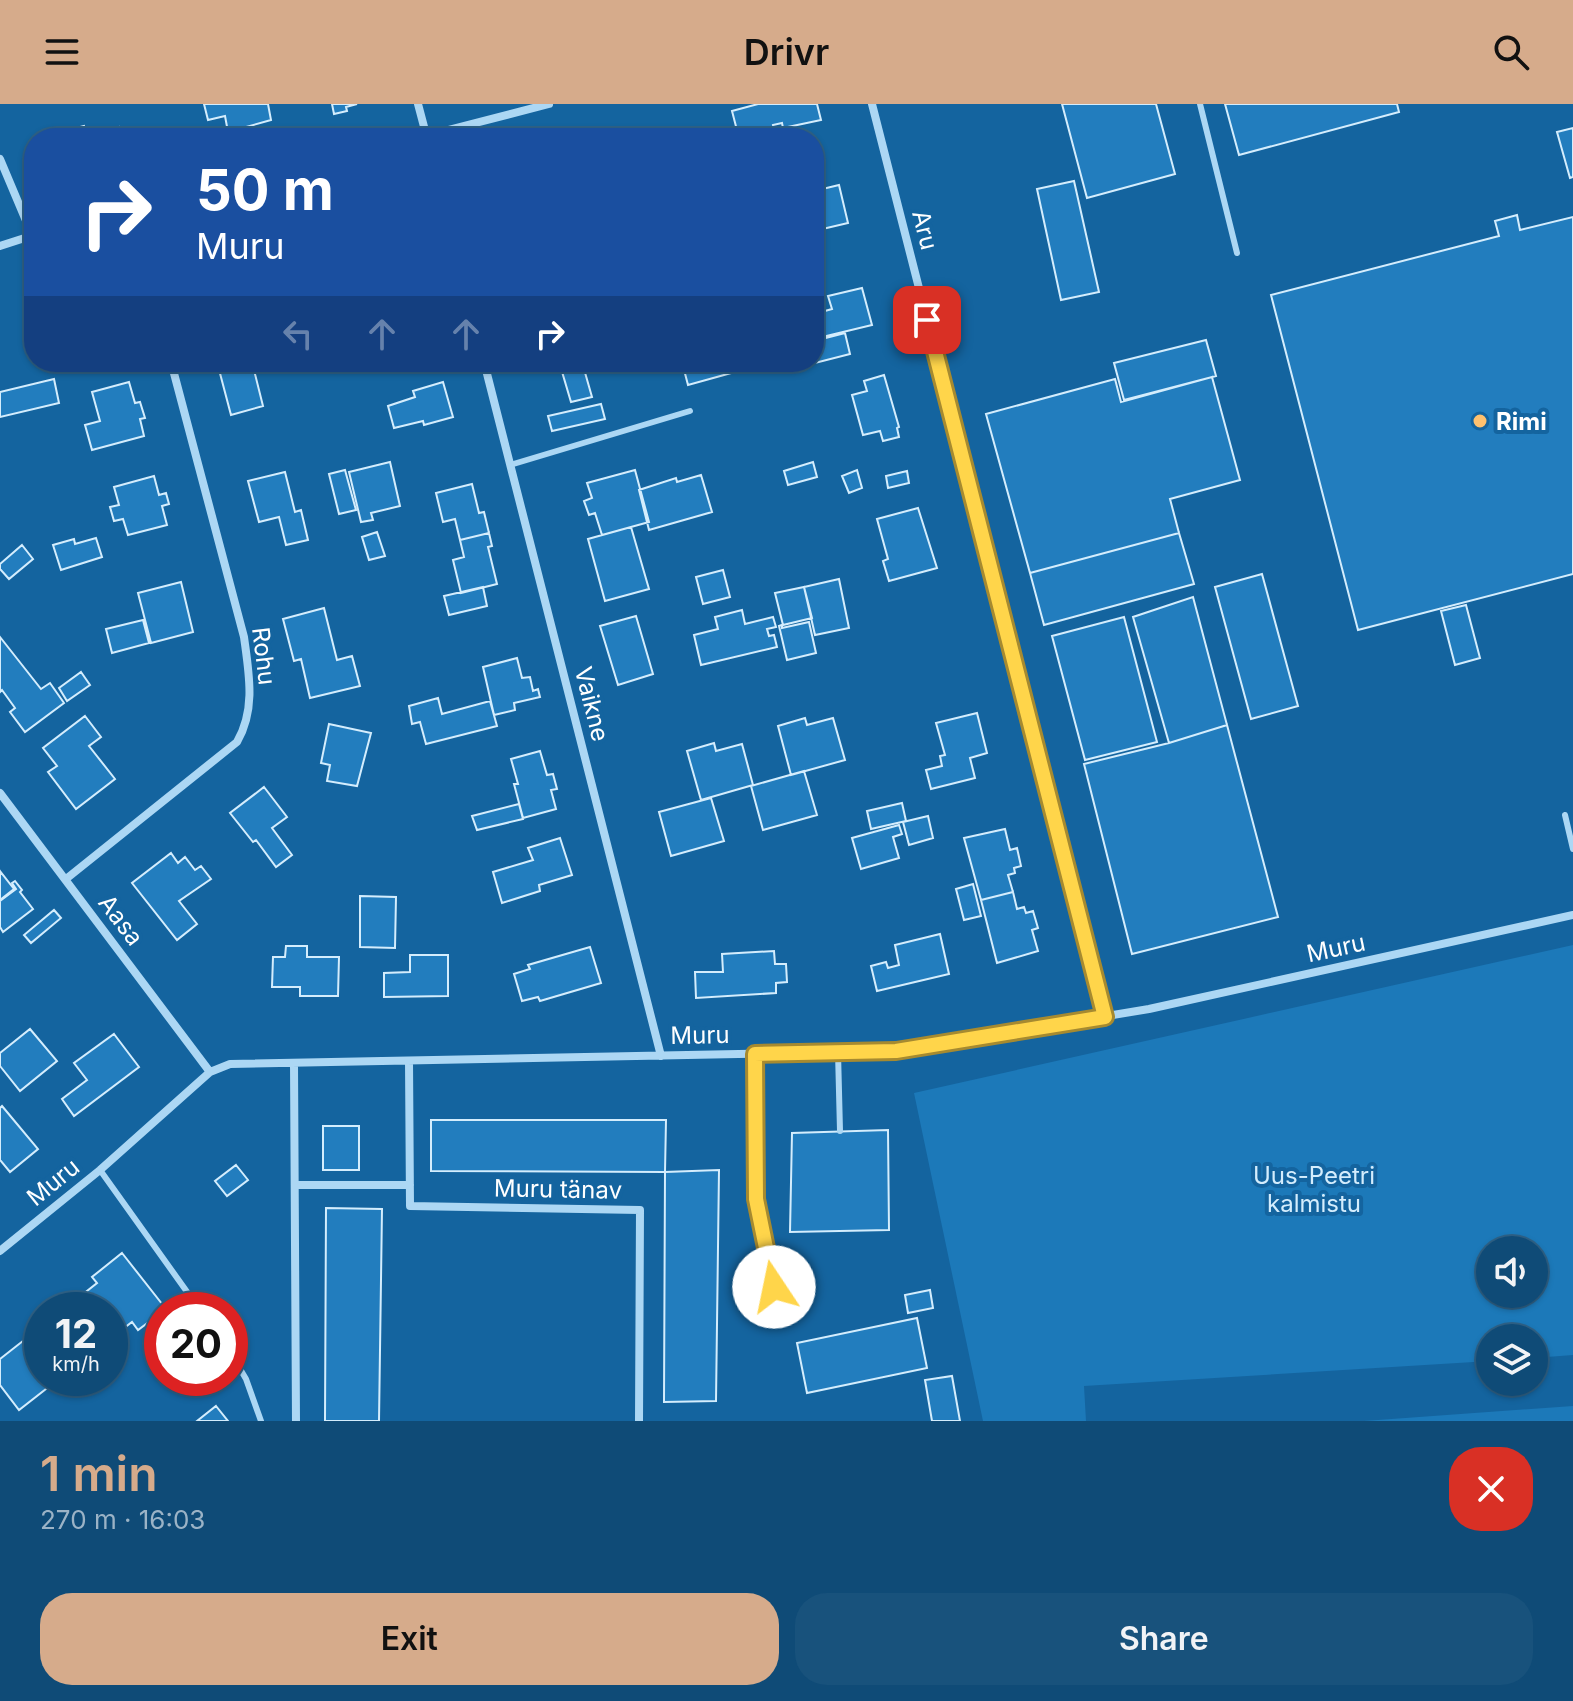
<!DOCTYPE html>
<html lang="en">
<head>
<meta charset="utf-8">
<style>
	body { margin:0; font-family:Inter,sans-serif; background:#18527c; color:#f1f3f6; height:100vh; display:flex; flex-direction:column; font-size:30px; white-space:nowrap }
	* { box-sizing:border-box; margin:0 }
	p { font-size:26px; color:#9bb3c6 }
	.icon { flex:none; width:44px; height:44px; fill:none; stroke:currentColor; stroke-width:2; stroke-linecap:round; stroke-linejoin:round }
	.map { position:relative; height:1317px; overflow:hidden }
	.details { display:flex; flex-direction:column; background:#0f4b77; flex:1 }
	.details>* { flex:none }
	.hud { position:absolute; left:24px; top:24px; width:800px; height:244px; border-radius:32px; box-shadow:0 2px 6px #0004,0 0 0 2px #2f6389; background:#1a4fa0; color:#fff; overflow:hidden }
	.tools { position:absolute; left:1476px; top:1132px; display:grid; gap:16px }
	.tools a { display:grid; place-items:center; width:72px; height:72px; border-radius:50%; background:#0f4b77; box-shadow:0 2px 6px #0004,0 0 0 2px #2f6389; font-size:40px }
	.speed { position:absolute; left:24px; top:1188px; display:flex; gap:16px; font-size:40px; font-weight:700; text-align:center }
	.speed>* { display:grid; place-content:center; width:104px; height:104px; border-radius:50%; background:#0f4b77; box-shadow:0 2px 6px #0004,0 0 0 2px #2f6389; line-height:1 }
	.speed small { font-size:20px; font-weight:400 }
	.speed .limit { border:12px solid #d22; background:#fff; color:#111 }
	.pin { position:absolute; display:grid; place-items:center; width:68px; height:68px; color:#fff; margin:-34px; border-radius:16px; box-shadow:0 4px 12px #0006 }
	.me { position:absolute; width:88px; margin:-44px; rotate:349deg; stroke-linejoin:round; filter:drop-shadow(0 0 6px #0008) }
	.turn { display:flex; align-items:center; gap:28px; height:168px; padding:0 40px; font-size:36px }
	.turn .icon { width:104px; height:104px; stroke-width:2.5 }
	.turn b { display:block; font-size:56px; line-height:68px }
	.lanes { display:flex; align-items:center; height:76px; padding:0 40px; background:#0003; justify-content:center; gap:40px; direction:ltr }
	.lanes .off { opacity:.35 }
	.round { display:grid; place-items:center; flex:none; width:84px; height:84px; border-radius:32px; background:#18527c }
	.overview { display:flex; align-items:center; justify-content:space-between; height:136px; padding:0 40px }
	h1 { font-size:48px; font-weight:600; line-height:60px; color:#d6ab8b }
	.action { display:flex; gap:16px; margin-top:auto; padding:16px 40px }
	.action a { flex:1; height:92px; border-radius:32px; background:#d6ab8b; color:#111; font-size:32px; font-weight:600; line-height:92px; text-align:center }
	.action a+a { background:#18527c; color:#f1f3f6 }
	header { display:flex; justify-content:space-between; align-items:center; height:104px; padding:0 40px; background:#d6ab8b; color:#111; font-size:36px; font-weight:600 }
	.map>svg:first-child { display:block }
	.green { fill:#1c79b9; fill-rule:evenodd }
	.building { fill:#227dbe; stroke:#d4edfd; stroke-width:2 }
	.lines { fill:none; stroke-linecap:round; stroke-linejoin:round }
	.lane { stroke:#acd7f4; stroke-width:6 }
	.street { stroke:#acd7f4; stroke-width:8 }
	.route-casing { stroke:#a68a30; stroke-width:20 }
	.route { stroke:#ffd54a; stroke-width:14 }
	.poi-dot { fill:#ffc16f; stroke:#14649f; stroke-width:3 }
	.labels { text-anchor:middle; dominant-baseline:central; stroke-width:8; stroke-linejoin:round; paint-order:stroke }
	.street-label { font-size:24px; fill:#fff; stroke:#14649f }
	.poi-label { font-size:24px; font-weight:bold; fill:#fff; stroke:#14649f; text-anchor:start }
	.park-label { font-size:24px; fill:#d4edfd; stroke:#14649f }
</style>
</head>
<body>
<header><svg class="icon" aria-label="menu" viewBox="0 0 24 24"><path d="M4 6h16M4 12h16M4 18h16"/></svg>Drivr<svg class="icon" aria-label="search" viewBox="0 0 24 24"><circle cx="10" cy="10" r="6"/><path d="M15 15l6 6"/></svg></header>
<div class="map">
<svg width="1573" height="1317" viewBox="0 0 1573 1317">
	<rect width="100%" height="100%" fill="#14649f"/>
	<path class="green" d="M 1573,841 L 1573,1251 L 1534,1254 L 1534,1234 L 1490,1234 L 1490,1257 L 1084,1282 L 1086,1317 L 983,1317 L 914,989 ZM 1490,1146 L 1534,1146 L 1534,1190 L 1490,1190 Z
		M 1573,1302 L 1573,1317 L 1364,1317 Z"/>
	<path class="building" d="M 204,0 L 268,0 L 271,16 L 228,28 L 225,12 L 208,16 Z
		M 332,0 L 357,0 L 346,3 L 347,7 L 334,10 Z
		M 758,0 L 817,0 L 821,16 L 783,24 L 782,19 L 773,21 L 775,30 L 760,34 L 739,34 L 732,7 Z
		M 1062,0 L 1156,0 L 1175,70 L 1087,94 Z
		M 1225,0 L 1397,0 L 1399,8 L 1239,51 Z
		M 84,22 L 87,32 L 119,23 L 122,34 L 56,34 L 54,30 Z
		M 1573,24 L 1573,73 L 1570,74 L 1557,28 Z
		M 1074,77 L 1099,188 L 1061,196 L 1037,85 Z
		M 839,81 L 848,119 L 814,127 L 814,87 Z
		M 1517,111 L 1520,126 L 1573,113 L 1573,470 L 1358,526 L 1271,191 L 1499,132 L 1495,117 Z
		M 862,184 L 872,221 L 814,235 L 814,210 L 832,205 L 828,192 Z
		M 845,229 L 850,250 L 811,260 L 811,258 L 814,258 L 814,237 Z
		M 1206,236 L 1216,272 L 1124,296 L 1114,259 Z
		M 217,258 L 252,258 L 263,302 L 231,311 Z
		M 542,258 L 582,258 L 592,293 L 571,298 L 560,261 L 544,265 Z
		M 682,258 L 740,258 L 742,266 L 688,281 Z
		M 884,271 L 899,323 L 897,324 L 899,333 L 883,337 L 880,327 L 863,331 L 852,291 L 867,287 L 864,277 Z
		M 1212,273 L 1240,376 L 1170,395 L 1179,429 L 1030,469 L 986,310 L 1115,275 L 1121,298 Z
		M 54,275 L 59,299 L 0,313 L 0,288 Z
		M 129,278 L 135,299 L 140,298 L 145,314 L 140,315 L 144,332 L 92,346 L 85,321 L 100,317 L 92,288 Z
		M 443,278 L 453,313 L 424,321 L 423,317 L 394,324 L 388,302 L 415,293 L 413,287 Z
		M 601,300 L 605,315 L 552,327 L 548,312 Z
		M 390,358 L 400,402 L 371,409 L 373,416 L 361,418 L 349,368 Z
		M 813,358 L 817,373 L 788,381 L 784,367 Z
		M 345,366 L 356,406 L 339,410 L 329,370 Z
		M 635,366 L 649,418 L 602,431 L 595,409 L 589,411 L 584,397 L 592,394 L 587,379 Z
		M 857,366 L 862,384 L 849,389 L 842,372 Z
		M 907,367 L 909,379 L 888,384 L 886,372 Z
		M 285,368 L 295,408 L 301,406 L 308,436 L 286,441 L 279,413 L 259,418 L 248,377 Z
		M 701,371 L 712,408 L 649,426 L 639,386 L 676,374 L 677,378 Z
		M 154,372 L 159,391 L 166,389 L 169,400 L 162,402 L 167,421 L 128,431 L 123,415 L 114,417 L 110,403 L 119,401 L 114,383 Z
		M 472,380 L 479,409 L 484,408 L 489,429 L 460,436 L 455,415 L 443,418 L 436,389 Z
		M 918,404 L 937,464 L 889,477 L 883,457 L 888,455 L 877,415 Z
		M 631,423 L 649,485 L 605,497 L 588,435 Z
		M 377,428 L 385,452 L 369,456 L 362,433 Z
		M 489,429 L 492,442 L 488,443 L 497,480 L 461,489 L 453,456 L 464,453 L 460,436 Z
		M 1179,429 L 1194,480 L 1044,521 L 1030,469 Z
		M 96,434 L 102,453 L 61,466 L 53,441 L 74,435 L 75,440 Z
		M 22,441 L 33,455 L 9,475 L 0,465 L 0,460 Z
		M 723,466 L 730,493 L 703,500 L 696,473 Z
		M 1262,470 L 1298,602 L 1251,615 L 1215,483 Z
		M 839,475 L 849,524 L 815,531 L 804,483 Z
		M 181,478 L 193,528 L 151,539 L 138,489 Z
		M 483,483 L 487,502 L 449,511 L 444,492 Z
		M 804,483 L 812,514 L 783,521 L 775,489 Z
		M 1193,493 L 1227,621 L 1169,639 L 1133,513 Z
		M 1466,501 L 1480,554 L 1455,561 L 1441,507 Z
		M 324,504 L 337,556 L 352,552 L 360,582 L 310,594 L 301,555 L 294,557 L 283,515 Z
		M 742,506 L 745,520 L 773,513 L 776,523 L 767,525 L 769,532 L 774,531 L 777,543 L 701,561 L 694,531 L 718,525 L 715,513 Z
		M 636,512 L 653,570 L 618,581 L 600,522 Z
		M 1124,513 L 1157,638 L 1085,656 L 1052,532 Z
		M 143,516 L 149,539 L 112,549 L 106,525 Z
		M 809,518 L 816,549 L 787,556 L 779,522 L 782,521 L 782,524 Z
		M 0,533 L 41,585 L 50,579 L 64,599 L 25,628 L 10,608 L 15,604 L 2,586 L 0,588 Z
		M 517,554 L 522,574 L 530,573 L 533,587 L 538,585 L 540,593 L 514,599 L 515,606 L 494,611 L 483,563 Z
		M 81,568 L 90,581 L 67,597 L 59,584 Z
		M 438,594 L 442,610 L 490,597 L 497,622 L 426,640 L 420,618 L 412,620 L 409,602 Z
		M 977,609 L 987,649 L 970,654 L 975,674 L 931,685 L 926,666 L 942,662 L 940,652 L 945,651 L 936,619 Z
		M 85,612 L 101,633 L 89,642 L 115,675 L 76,705 L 48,668 L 57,662 L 43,644 Z
		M 805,614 L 807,621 L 833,614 L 845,656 L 791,671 L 778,622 Z
		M 329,620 L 371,629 L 357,682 L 327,677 L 330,661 L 321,659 Z
		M 1227,621 L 1278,813 L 1132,850 L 1084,660 L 1169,639 Z
		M 714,639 L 716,647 L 742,640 L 753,681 L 701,696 L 687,647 Z
		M 540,647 L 547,671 L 553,670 L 557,685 L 551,686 L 556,705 L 523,714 L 514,680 L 518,680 L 511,655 Z
		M 804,667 L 817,711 L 763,726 L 751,682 Z
		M 264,683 L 287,713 L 272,724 L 292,751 L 276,763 L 256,736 L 253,738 L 230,709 Z
		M 711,694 L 724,737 L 671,752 L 659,708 Z
		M 902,699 L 906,717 L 871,725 L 867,707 Z
		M 519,700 L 523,715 L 477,726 L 472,712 Z
		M 928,712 L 933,734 L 909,741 L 903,718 Z
		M 899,721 L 902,730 L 893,733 L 899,754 L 861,765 L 852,734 Z
		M 1005,725 L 1010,746 L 1017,744 L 1021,762 L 1014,764 L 1015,769 L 1008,771 L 1013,788 L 981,796 L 964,734 Z
		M 560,734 L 572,771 L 539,781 L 540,787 L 502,799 L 493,768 L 533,756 L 528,744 Z
		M 171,749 L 178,759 L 185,753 L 195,766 L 201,762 L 211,775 L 179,797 L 197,820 L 177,836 L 132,779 Z
		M 0,767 L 14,785 L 0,796 Z
		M 15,777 L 22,786 L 20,788 L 33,805 L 3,828 L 0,823 L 0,797 L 16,785 L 12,779 Z
		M 973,780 L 981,812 L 964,816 L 956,785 Z
		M 1013,788 L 1017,805 L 1024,803 L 1026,809 L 1033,807 L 1038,824 L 1032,826 L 1038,847 L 997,859 L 981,796 Z
		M 360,792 L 396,793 L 395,844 L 360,843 Z
		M 54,806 L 61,814 L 31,839 L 24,831 Z
		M 940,830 L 949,870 L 877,887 L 871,862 L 886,858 L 888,864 L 899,861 L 895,841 Z
		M 286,842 L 307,842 L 307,853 L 339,853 L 338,892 L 300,892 L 300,883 L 272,883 L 273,853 L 285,853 Z
		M 590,843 L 601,879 L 540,897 L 538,893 L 522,897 L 514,870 L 530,865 L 528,861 Z
		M 774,847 L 775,860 L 786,860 L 787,878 L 776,879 L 776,889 L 696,894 L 695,868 L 723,868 L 722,850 Z
		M 410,851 L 448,851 L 448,892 L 384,893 L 384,869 L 410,868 Z
		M 30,925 L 57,957 L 20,987 L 0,962 L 0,949 Z
		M 114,930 L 139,963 L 74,1012 L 62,995 L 87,976 L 74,959 Z
		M 2,1002 L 38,1045 L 10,1068 L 0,1056 L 0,1004 Z
		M 431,1016 L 666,1016 L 665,1068 L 431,1067 Z
		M 323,1022 L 359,1022 L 359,1066 L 323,1066 Z
		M 888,1026 L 889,1126 L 790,1128 L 792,1029 Z
		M 236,1061 L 248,1076 L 227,1092 L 215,1077 Z
		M 719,1066 L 716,1297 L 664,1298 L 665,1068 Z
		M 326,1104 L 382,1105 L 379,1317 L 325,1317 Z
		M 122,1149 L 166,1205 L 138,1226 L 132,1218 L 110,1235 L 110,1206 L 63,1206 L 97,1179 L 92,1173 Z
		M 930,1186 L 933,1204 L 908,1209 L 905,1191 Z
		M 917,1214 L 927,1264 L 807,1289 L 797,1239 Z
		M 42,1222 L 42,1274 L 60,1274 L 19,1306 L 0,1281 L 0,1255 Z
		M 952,1272 L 960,1317 L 932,1317 L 925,1276 Z
		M 216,1302 L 228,1317 L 197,1317 Z"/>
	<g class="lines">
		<path class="lane" d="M 1200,0 L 1237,149
			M 510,361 L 690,307
			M 1565,711 L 1573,745
			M 838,948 L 840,1027
			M 755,950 L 756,1095 L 780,1213
			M 100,1066 L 200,1206
			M 230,1248 L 246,1275 L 261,1317"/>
		<path class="street" d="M 418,0 L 427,34
			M 872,0 L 1105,913
			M 417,34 L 549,0
			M 0,55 L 32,131
			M 0,142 L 34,131
			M 484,258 L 661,952
			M 0,689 L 210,968
			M 66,775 L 237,638 C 256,605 249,570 244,533 L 171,258
			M 409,957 L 410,1102 L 640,1106 L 639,1317
			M 294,959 L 296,1317
			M 295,1081 L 410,1081
			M 0,1147 L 100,1066 L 210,968 L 230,960 L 896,947 L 1149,905 L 1573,811"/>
	</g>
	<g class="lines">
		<defs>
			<path id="route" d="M 774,1183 L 756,1095 L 755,950 L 896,947 L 1105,913 L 927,216"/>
		</defs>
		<use href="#route" class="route-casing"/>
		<use href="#route" class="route"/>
	</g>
	<circle class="poi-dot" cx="1480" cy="317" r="8"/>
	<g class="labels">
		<g class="street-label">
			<text transform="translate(925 126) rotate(76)">Aru</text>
			<text transform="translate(264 552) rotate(83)">Rohu</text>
			<text transform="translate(592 600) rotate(76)">Vaikne</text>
			<text transform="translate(121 816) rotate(53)">Aasa</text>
			<text transform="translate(1336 844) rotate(-12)">Muru</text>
			<text transform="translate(700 931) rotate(-1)">Muru</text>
			<text transform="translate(53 1078) rotate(-39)">Muru</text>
			<text transform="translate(558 1085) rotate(1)">Muru tänav</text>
		</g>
		<g class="poi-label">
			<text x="1496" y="317">Rimi</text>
		</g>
		<g class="park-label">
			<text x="1314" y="1071">Uus-Peetri<tspan x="1314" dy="28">kalmistu</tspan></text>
		</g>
	</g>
</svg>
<div class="tools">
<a><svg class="icon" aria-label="sound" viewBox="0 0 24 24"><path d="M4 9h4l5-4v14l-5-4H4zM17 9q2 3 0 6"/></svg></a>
<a><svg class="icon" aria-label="layers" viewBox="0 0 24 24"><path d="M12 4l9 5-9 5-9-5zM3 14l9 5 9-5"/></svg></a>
</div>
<div class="speed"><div>12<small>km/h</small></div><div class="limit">20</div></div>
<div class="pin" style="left:927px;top:216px;background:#d93025"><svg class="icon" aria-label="arrive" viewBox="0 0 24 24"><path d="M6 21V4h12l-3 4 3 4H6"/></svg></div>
<svg class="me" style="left:774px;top:1183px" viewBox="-20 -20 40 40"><circle r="19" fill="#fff"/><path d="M0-13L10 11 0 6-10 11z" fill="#ffd54a"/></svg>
<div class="hud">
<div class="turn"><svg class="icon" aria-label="right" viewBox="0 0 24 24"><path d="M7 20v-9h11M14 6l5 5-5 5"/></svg><div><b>50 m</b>Muru</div></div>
<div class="lanes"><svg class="icon off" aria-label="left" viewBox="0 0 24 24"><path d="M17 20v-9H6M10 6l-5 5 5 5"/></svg><svg class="icon off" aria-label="ahead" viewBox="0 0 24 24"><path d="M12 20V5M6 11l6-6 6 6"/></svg><svg class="icon off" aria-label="ahead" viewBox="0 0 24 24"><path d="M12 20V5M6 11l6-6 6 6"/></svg><svg class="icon" aria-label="right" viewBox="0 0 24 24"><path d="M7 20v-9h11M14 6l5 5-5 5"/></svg></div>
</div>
</div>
<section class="details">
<div class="overview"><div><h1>1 min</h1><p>270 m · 16:03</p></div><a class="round" style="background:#d93025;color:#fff"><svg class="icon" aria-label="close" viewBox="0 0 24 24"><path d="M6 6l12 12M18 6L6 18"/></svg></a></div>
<div class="action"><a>Exit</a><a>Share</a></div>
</section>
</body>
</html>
